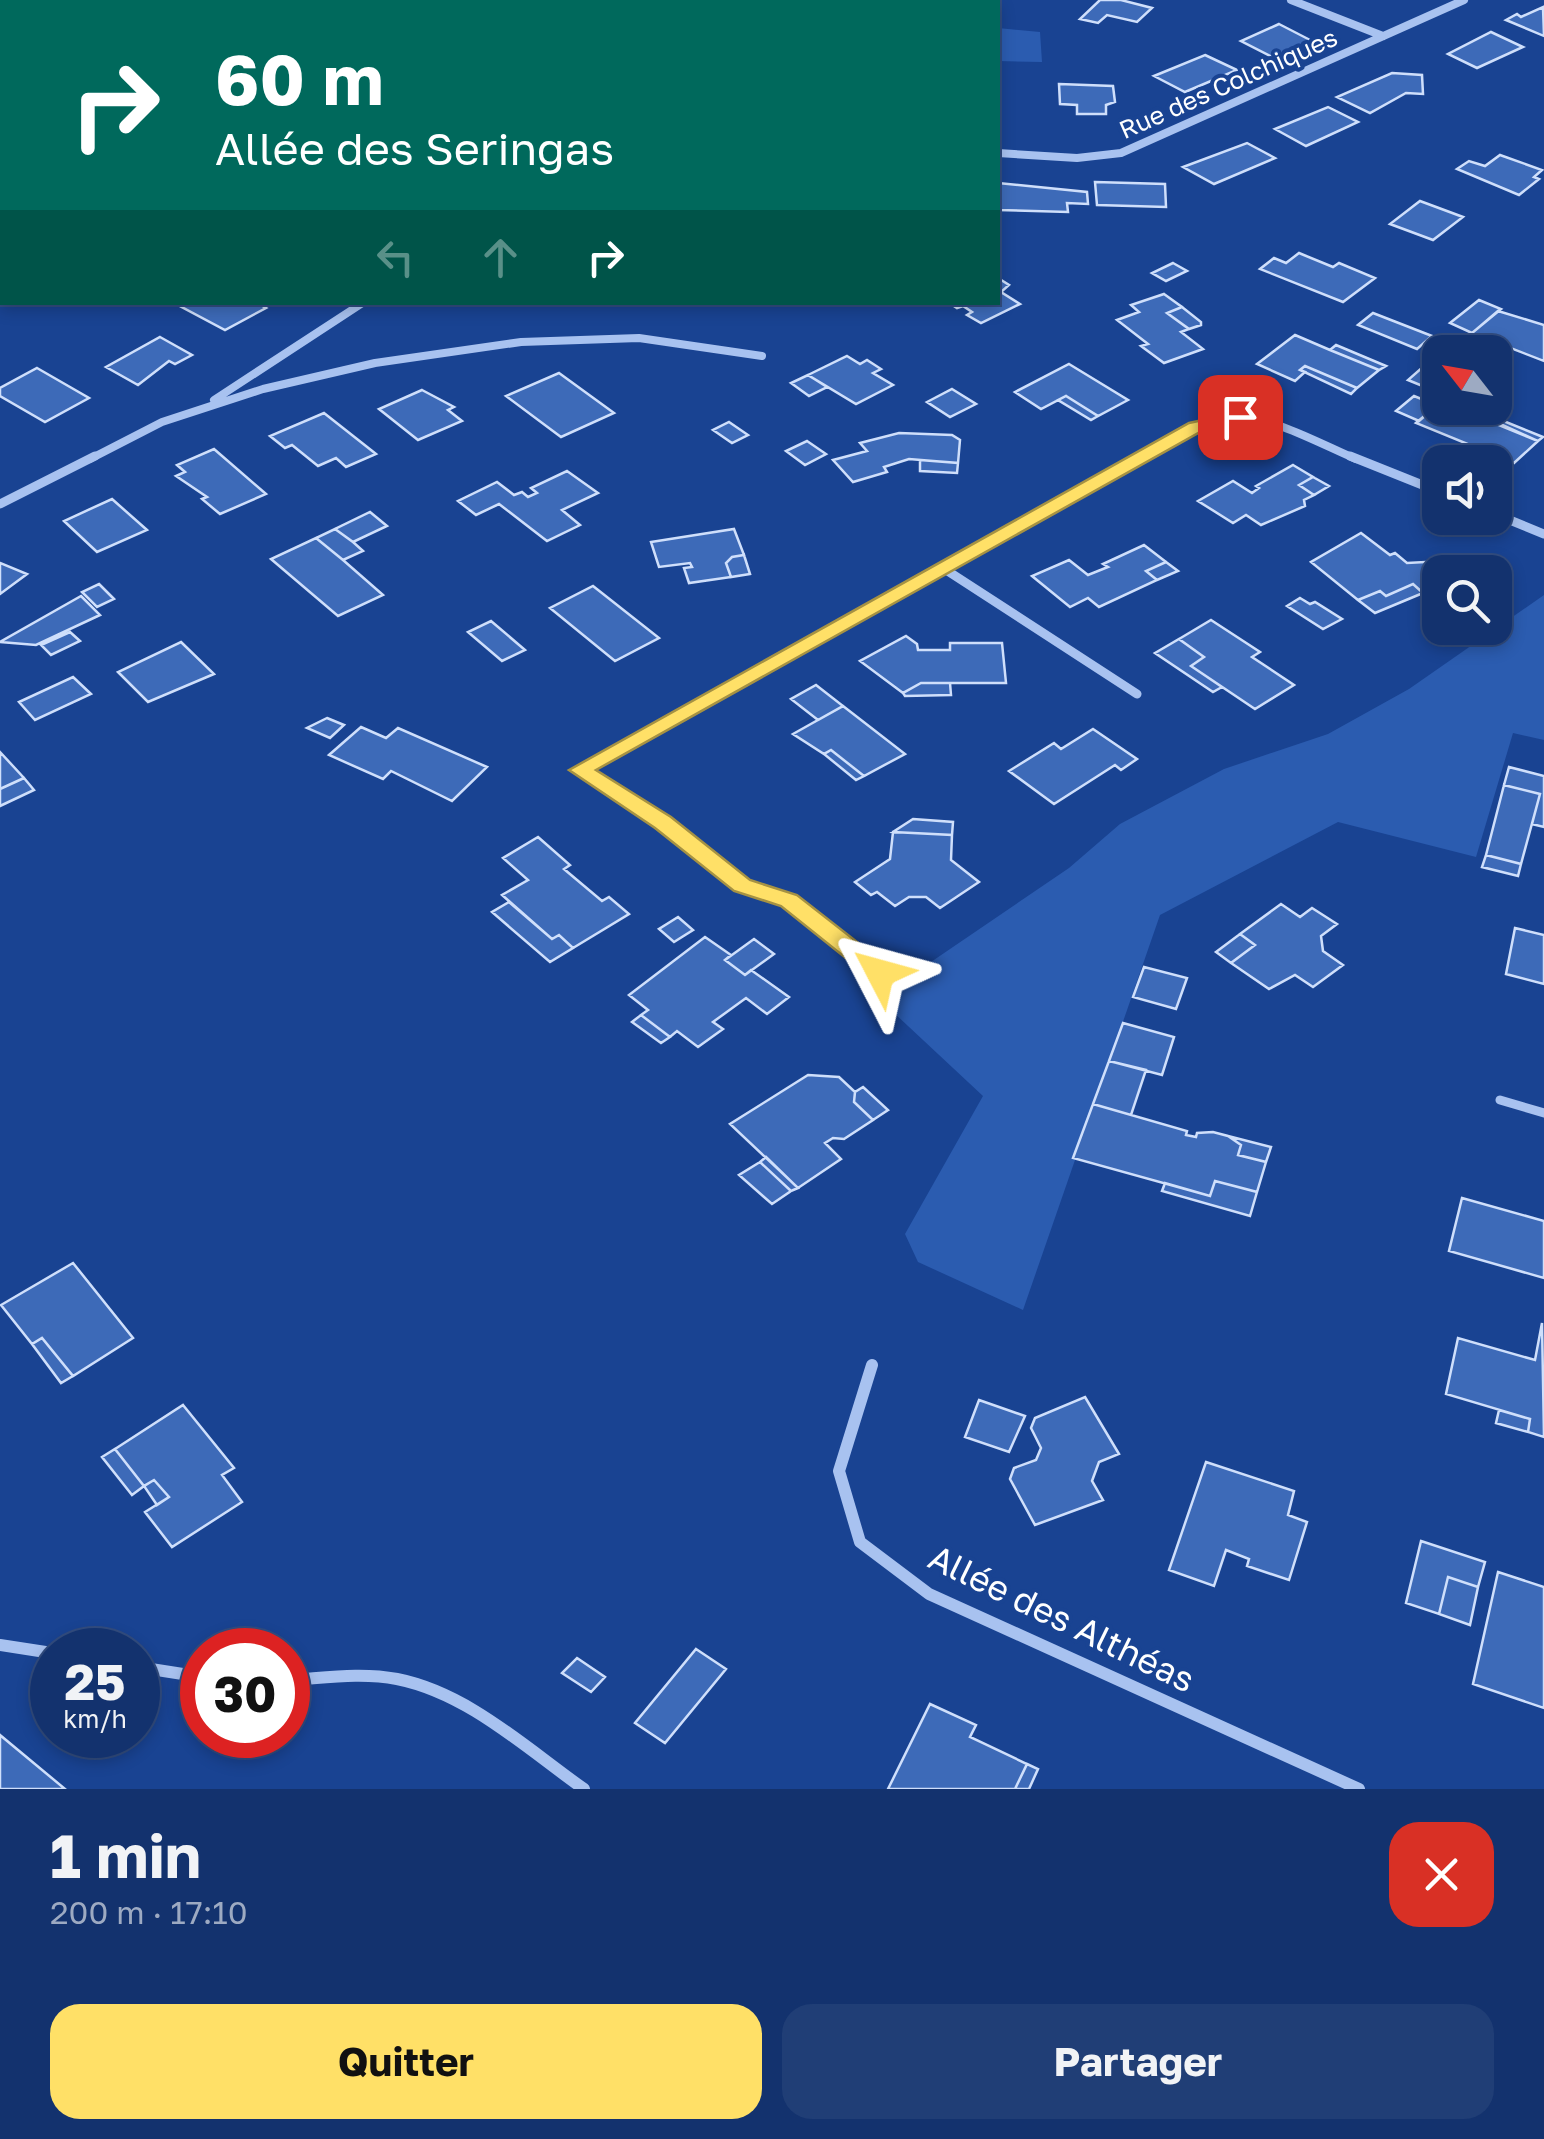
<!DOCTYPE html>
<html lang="fr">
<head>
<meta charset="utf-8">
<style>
	body { margin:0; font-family:"Golos Text",sans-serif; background:#203e76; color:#f1f3f6; height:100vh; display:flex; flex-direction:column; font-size:38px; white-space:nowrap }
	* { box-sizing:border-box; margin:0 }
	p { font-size:32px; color:#9daac2 }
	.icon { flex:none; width:55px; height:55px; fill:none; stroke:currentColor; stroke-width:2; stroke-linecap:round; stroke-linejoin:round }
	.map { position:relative; height:1789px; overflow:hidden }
	.side { display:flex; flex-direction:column; background:#13326e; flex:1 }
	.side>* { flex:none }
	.guide { position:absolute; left:0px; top:0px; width:1000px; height:305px; box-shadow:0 5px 15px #0003,0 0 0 2px #324d81; background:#00695c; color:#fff; overflow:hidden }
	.needle { width:65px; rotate:301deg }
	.controls { position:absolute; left:1422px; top:335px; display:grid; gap:20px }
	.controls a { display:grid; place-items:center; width:90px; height:90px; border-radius:20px; background:#13326e; box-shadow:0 5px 15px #0003,0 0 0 2px #324d81; font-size:50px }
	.speed { position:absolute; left:30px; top:1628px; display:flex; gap:20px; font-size:50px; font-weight:700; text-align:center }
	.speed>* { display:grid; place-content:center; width:130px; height:130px; border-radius:50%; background:#13326e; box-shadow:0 5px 15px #0003,0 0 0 2px #324d81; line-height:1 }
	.speed small { font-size:25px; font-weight:400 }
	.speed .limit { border:15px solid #d22; background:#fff; color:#111 }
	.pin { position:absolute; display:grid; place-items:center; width:85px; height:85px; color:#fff; margin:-42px; border-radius:20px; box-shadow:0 5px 15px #0006 }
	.me { position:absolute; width:110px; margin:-55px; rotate:309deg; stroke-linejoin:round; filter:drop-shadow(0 0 8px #0008) }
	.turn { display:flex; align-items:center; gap:35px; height:210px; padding:0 50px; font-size:45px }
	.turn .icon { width:130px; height:130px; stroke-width:2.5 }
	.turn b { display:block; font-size:70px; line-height:85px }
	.lanes { display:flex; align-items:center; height:95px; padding:0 50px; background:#0003; justify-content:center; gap:50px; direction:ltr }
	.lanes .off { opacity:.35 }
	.round { display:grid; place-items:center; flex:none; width:105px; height:105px; border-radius:30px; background:#203e76 }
	.summary { display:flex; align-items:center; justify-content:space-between; height:170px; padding:0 50px }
	h1 { font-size:60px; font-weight:700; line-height:75px }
	.button { display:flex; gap:20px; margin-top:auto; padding:20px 50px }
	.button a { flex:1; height:115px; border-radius:30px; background:#ffe067; color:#111; font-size:40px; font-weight:700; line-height:115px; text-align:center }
	.button a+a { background:#203e76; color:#f1f3f6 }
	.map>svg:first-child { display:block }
	.green { fill:#2b5cb0 }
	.building { fill:#3d6ab8; stroke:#cfdffb; stroke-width:2.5 }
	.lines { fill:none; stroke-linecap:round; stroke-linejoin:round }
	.service { stroke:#a8c2f0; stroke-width:9 }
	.minor-far2 { stroke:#a8c2f0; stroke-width:8 }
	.minor-far1 { stroke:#a8c2f0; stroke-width:9 }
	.minor { stroke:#a8c2f0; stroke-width:12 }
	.route { fill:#ffe067; stroke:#a69243; stroke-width:2.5 }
	.labels { text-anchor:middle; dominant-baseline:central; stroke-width:8; stroke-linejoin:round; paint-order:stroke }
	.far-street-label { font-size:25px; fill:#fff; stroke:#194392 }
	.near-street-label { font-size:35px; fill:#fff; stroke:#194392 }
</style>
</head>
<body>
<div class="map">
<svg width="1544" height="1789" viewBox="0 0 1544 1789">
	<rect width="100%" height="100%" fill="#194392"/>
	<path class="green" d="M 412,0 L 810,0 L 819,2 L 406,2 Z
		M 998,28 L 1040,32 L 1042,62 L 998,61 Z
		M 1544,595 L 1544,740 L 1513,733 L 1476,857 L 1338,822 L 1160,915 L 1023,1310 L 918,1262 L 905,1234 L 983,1096 L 878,998 L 1069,868 L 1120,824 L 1224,769 L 1328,734 L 1409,689 Z"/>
	<path class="building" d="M 1100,0 L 1121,0 L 1152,8 L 1137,22 L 1107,15 L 1098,23 L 1080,19 Z
		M 1543,7 L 1544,36 L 1506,20 L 1517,14 L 1521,17 Z
		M 1279,24 L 1312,41 L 1272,57 L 1241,41 Z
		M 1491,32 L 1523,47 L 1477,68 L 1448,54 Z
		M 1205,55 L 1237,70 L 1185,92 L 1154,76 Z
		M 1392,73 L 1422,75 L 1423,94 L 1406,93 L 1370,113 L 1337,97 Z
		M 1059,84 L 1113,86 L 1115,102 L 1106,105 L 1106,114 L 1077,114 L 1077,105 L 1060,104 Z
		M 1328,107 L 1358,122 L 1306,146 L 1275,129 Z
		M 1247,143 L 1275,158 L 1214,184 L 1183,167 Z
		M 1500,155 L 1542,170 L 1534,177 L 1539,179 L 1519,195 L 1457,169 L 1469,161 L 1485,166 Z
		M 1095,182 L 1165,184 L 1166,207 L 1097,205 Z
		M 998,183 L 1087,192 L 1088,204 L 1067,203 L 1068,212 L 998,210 Z
		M 1420,201 L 1463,217 L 1433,240 L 1390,224 Z
		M 1299,253 L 1333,267 L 1339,263 L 1375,278 L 1343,302 L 1260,269 L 1274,258 L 1286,263 Z
		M 1173,263 L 1187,271 L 1166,281 L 1152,273 Z
		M 998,278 L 1009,285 L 1001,292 L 1020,304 L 981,323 L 967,315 L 972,312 L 963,306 L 957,308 L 948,302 L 998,302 Z
		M 1164,294 L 1182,307 L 1167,313 L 1189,329 L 1181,332 L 1203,349 L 1164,363 L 1141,346 L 1148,344 L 1117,320 L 1139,312 L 1131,305 Z
		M 1479,300 L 1501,309 L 1472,333 L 1450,323 Z
		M 182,302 L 255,302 L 266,308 L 225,330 L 178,305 Z
		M 1182,307 L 1201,322 L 1201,325 L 1189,329 L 1167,313 Z
		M 1498,311 L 1544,325 L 1544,361 L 1472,333 Z
		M 1373,313 L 1432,336 L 1417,349 L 1358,325 Z
		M 1295,335 L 1330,350 L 1379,370 L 1357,388 L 1305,366 L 1300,370 L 1305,372 L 1295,381 L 1257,364 Z
		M 160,337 L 192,355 L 175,364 L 169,361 L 138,385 L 106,367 Z
		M 1336,345 L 1386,366 L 1379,370 L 1330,350 Z
		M 847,356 L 860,364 L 867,360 L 881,369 L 873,373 L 893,385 L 856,404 L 808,375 Z
		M 1069,364 L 1128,400 L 1098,416 L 1066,396 L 1041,409 L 1015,392 Z
		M 1305,366 L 1357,388 L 1351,394 L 1300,370 Z
		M 1424,366 L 1440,374 L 1425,387 L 1408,380 Z
		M 37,368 L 89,398 L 45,422 L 0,396 L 0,388 Z
		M 559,373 L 614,413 L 561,437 L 506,396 Z
		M 808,375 L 827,387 L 809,396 L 791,383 Z
		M 952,389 L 976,404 L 950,417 L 927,402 Z
		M 422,390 L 454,407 L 448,410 L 462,421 L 418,440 L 379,409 Z
		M 1439,393 L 1440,403 L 1419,421 L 1396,411 L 1414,396 L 1429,402 Z
		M 1066,396 L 1098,416 L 1091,420 L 1058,400 Z
		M 1440,403 L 1440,408 L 1465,408 L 1538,441 L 1514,463 L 1416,423 Z
		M 324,413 L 376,454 L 346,467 L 336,458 L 318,466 L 292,445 L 285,448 L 270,436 Z
		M 1501,420 L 1543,437 L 1538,441 L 1496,424 Z
		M 729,422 L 748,435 L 732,443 L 713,430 Z
		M 899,433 L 952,435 L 960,440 L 958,463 L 909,459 L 884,467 L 887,472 L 853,482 L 833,460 L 867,451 L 860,443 Z
		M 807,441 L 826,454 L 805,465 L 786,451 Z
		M 214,449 L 266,494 L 220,514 L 202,499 L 207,497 L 176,476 L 185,472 L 177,465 Z
		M 920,460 L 958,463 L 957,473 L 920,471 Z
		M 1293,465 L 1313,477 L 1299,485 L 1314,495 L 1304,500 L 1305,506 L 1261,525 L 1246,515 L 1233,523 L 1198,501 L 1233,481 L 1252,493 L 1259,488 L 1256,486 Z
		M 567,471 L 598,493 L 562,510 L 580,525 L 547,541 L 499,504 L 476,515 L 458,501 L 497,482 L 514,495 L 522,492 L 528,497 L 537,493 L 531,488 Z
		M 1313,477 L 1329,486 L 1314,495 L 1299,485 Z
		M 112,499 L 147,530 L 97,552 L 64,521 Z
		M 370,512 L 387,526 L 353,542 L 335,529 Z
		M 335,529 L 353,542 L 363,551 L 343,560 L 316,538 Z
		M 734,529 L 744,555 L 732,557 L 726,563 L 731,577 L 689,583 L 684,568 L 692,567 L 690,563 L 659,567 L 651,542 Z
		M 1361,533 L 1390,555 L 1395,553 L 1407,563 L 1501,558 L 1510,582 L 1495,583 L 1495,572 L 1440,572 L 1440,585 L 1423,593 L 1413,584 L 1386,596 L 1380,591 L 1358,600 L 1311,562 Z
		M 316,538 L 343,560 L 383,595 L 338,616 L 271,559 Z
		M 1144,545 L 1166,562 L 1146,571 L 1157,580 L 1099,607 L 1088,598 L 1070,607 L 1032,576 L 1069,560 L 1088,575 L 1108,567 L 1103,564 Z
		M 744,555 L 750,574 L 731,577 L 726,563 L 732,557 Z
		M 1166,562 L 1178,571 L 1157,580 L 1146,571 Z
		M 0,563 L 27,574 L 0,594 Z
		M 99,584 L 114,599 L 97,607 L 82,592 Z
		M 1413,584 L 1423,593 L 1375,613 L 1358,600 L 1380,591 L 1386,596 Z
		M 593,586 L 659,638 L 615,661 L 550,608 Z
		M 81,596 L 100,615 L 36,645 L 0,642 Z
		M 1300,598 L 1310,604 L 1315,602 L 1342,619 L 1323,629 L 1287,606 Z
		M 1211,620 L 1260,652 L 1252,657 L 1294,685 L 1255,709 L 1191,666 L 1204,657 L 1179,639 Z
		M 491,621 L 525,650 L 502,661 L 468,632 Z
		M 70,632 L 80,641 L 51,655 L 41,645 Z
		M 906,636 L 917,644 L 918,650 L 950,650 L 950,643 L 1002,643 L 1006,683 L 921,683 L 903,693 L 860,661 Z
		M 1179,639 L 1204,657 L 1191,666 L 1222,687 L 1213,692 L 1155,653 Z
		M 181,642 L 214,674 L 148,702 L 118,672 Z
		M 73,677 L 91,694 L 35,720 L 19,702 Z
		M 921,683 L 950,683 L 951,695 L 905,696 L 903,693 Z
		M 816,685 L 843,706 L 818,720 L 791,699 Z
		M 843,706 L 905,754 L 864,776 L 831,750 L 824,754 L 793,734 Z
		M 327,718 L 344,725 L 330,738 L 307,728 Z
		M 361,727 L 386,738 L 398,728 L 487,767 L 452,801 L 391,771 L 383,779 L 329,755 Z
		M 1093,729 L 1137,759 L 1121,770 L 1115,765 L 1054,804 L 1009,771 L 1054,743 L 1061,749 Z
		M 831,750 L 864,776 L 856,780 L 824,754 Z
		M 0,752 L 24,778 L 0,789 Z
		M 1509,767 L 1544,776 L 1544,827 L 1532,824 L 1540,794 L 1504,785 Z
		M 24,778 L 34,790 L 0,806 L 0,789 Z
		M 1504,785 L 1540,794 L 1521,864 L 1486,855 Z
		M 913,819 L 953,822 L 952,835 L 893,832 Z
		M 893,832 L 952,835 L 951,860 L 979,882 L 940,908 L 926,897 L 909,897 L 895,906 L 877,892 L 871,895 L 855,882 L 890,859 Z
		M 538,837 L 570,865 L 564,869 L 602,901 L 609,897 L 629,914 L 573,948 L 559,935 L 552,939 L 502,895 L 528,880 L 503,858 Z
		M 1486,855 L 1521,864 L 1518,876 L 1482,867 Z
		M 509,902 L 552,939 L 559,935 L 573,948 L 550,962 L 492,912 Z
		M 1281,904 L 1300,917 L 1312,908 L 1337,924 L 1321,936 L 1323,951 L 1343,965 L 1313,987 L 1295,975 L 1269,989 L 1231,963 L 1255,945 L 1240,934 Z
		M 678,917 L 693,930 L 674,942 L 659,929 Z
		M 1515,928 L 1544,935 L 1544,984 L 1506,974 Z
		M 1240,934 L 1255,945 L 1231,963 L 1216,952 Z
		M 705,937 L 731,955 L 725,960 L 745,975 L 751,970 L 789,997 L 767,1014 L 746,998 L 713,1022 L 723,1029 L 698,1047 L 677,1031 L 670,1037 L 641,1015 L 648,1010 L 629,995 Z
		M 754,939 L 774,954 L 745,975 L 725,960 Z
		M 1144,967 L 1187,978 L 1176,1009 L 1133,997 Z
		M 641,1015 L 670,1037 L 661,1043 L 632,1022 Z
		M 1123,1023 L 1174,1037 L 1162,1075 L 1109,1061 Z
		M 1109,1061 L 1146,1070 L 1131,1115 L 1093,1104 Z
		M 808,1075 L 839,1077 L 855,1092 L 854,1102 L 873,1120 L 844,1139 L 833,1138 L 825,1143 L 841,1159 L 798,1188 L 730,1124 Z
		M 863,1087 L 888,1110 L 873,1120 L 854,1102 L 855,1092 Z
		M 1093,1104 L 1187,1131 L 1186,1135 L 1196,1137 L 1197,1133 L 1213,1132 L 1228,1136 L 1241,1145 L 1238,1155 L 1266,1162 L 1257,1192 L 1215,1181 L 1210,1196 L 1073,1158 Z
		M 1228,1136 L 1271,1147 L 1266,1162 L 1238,1155 L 1241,1145 Z
		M 766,1157 L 798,1188 L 791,1191 L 760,1162 Z
		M 760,1162 L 791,1191 L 772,1204 L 739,1175 Z
		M 1215,1181 L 1257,1192 L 1250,1216 L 1162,1191 L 1165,1183 L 1210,1196 Z
		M 1462,1198 L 1544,1221 L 1544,1278 L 1449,1251 Z
		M 73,1263 L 133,1338 L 73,1376 L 42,1338 L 32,1344 L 1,1305 Z
		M 1542,1323 L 1544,1437 L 1528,1432 L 1530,1419 L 1446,1394 L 1458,1338 L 1535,1360 Z
		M 42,1338 L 73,1376 L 61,1383 L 32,1344 Z
		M 1085,1397 L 1119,1454 L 1099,1462 L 1092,1481 L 1103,1500 L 1035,1525 L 1010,1479 L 1014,1468 L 1036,1460 L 1041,1448 L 1031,1428 L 1035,1418 Z
		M 979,1400 L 1025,1416 L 1009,1452 L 965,1437 Z
		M 183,1405 L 234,1468 L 222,1475 L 242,1502 L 172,1547 L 145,1512 L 169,1497 L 154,1480 L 144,1486 L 115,1449 Z
		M 1499,1410 L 1530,1419 L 1528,1432 L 1496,1423 Z
		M 115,1449 L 144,1486 L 132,1495 L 102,1457 Z
		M 1206,1462 L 1294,1491 L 1288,1515 L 1307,1522 L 1289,1580 L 1247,1566 L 1249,1559 L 1226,1550 L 1214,1586 L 1169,1570 Z
		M 154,1480 L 169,1497 L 157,1505 L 144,1486 Z
		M 1421,1541 L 1485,1562 L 1478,1587 L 1448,1577 L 1439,1614 L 1406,1603 Z
		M 1498,1572 L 1544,1587 L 1544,1708 L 1473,1684 Z
		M 1448,1577 L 1478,1587 L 1470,1625 L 1439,1614 Z
		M 696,1649 L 726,1669 L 665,1743 L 635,1723 Z
		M 577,1658 L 605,1677 L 591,1692 L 562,1673 Z
		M 930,1704 L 976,1725 L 970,1737 L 1027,1764 L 1015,1789 L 888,1789 Z
		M 0,1735 L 65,1789 L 0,1789 Z
		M 1027,1764 L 1038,1769 L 1029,1789 L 1015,1789 Z"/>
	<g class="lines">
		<path class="service" d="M 1500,1100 L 1544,1113"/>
		<path class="minor-far2" d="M 1291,0 L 1383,36
			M 998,153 L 1077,158 L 1121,153 L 1464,0
			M 214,400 L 364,302
			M 90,459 L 162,422 L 263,389 L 375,363 L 521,342 L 639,338 L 762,356
			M 1138,459 C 1169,441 1202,419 1238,417 C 1270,416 1325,446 1356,459"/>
		<path class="minor-far1" d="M 1350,456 L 1440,492
			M 0,504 L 95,456
			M 1495,514 L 1544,534
			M 943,568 L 1137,694
			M 880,973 L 789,900 L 742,886 L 663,823 L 580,770 L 1143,456"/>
		<path class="minor" d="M 872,1365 L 839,1471 L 860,1542 L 929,1594 L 1359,1789
			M 0,1645 L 52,1653
			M 138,1667 L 202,1677
			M 288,1680 C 324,1678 361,1672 397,1679 C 468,1693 527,1749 584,1789"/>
	</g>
	<path class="route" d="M 1240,412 L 1247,413 L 1247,421 L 1202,431 L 596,770 L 671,817 L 750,880 L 797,895 L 889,967 L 892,973 L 889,979 L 872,979 L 781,906 L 734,891 L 655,828 L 569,770 L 1189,423 Z"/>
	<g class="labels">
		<g class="far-street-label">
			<text transform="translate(1228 83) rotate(-24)">Rue des Colchiques</text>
		</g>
		<g class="near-street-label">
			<text transform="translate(1062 1618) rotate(26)">Allée des Althéas</text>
		</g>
	</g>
</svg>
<div class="controls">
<a><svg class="needle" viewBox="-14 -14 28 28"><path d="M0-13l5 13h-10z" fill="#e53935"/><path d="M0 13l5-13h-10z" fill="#9daac2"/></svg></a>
<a><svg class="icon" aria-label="sound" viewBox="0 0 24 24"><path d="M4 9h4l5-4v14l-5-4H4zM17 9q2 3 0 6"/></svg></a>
<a><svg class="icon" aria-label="search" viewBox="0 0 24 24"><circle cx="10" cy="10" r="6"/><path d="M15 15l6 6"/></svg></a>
</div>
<div class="speed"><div>25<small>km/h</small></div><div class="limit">30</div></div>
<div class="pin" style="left:1240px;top:417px;background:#d93025"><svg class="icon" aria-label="arrive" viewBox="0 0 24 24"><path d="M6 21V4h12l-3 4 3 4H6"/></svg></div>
<svg class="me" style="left:880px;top:973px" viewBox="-20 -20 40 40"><path d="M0-17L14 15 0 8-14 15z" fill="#ffe067" stroke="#fff" stroke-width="4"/></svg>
<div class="guide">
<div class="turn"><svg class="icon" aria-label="right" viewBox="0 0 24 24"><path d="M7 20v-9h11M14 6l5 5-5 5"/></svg><div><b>60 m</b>Allée des Seringas</div></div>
<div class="lanes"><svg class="icon off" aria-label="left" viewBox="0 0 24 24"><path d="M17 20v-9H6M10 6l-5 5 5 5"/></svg><svg class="icon off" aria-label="ahead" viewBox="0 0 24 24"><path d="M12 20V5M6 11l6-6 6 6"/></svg><svg class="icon" aria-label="right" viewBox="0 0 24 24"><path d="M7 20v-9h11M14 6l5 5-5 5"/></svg></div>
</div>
</div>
<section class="side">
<div class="summary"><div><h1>1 min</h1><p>200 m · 17:10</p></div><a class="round" style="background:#d93025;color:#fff"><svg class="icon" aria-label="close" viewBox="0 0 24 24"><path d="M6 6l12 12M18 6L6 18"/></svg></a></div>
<div class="button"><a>Quitter</a><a>Partager</a></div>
</section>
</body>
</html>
